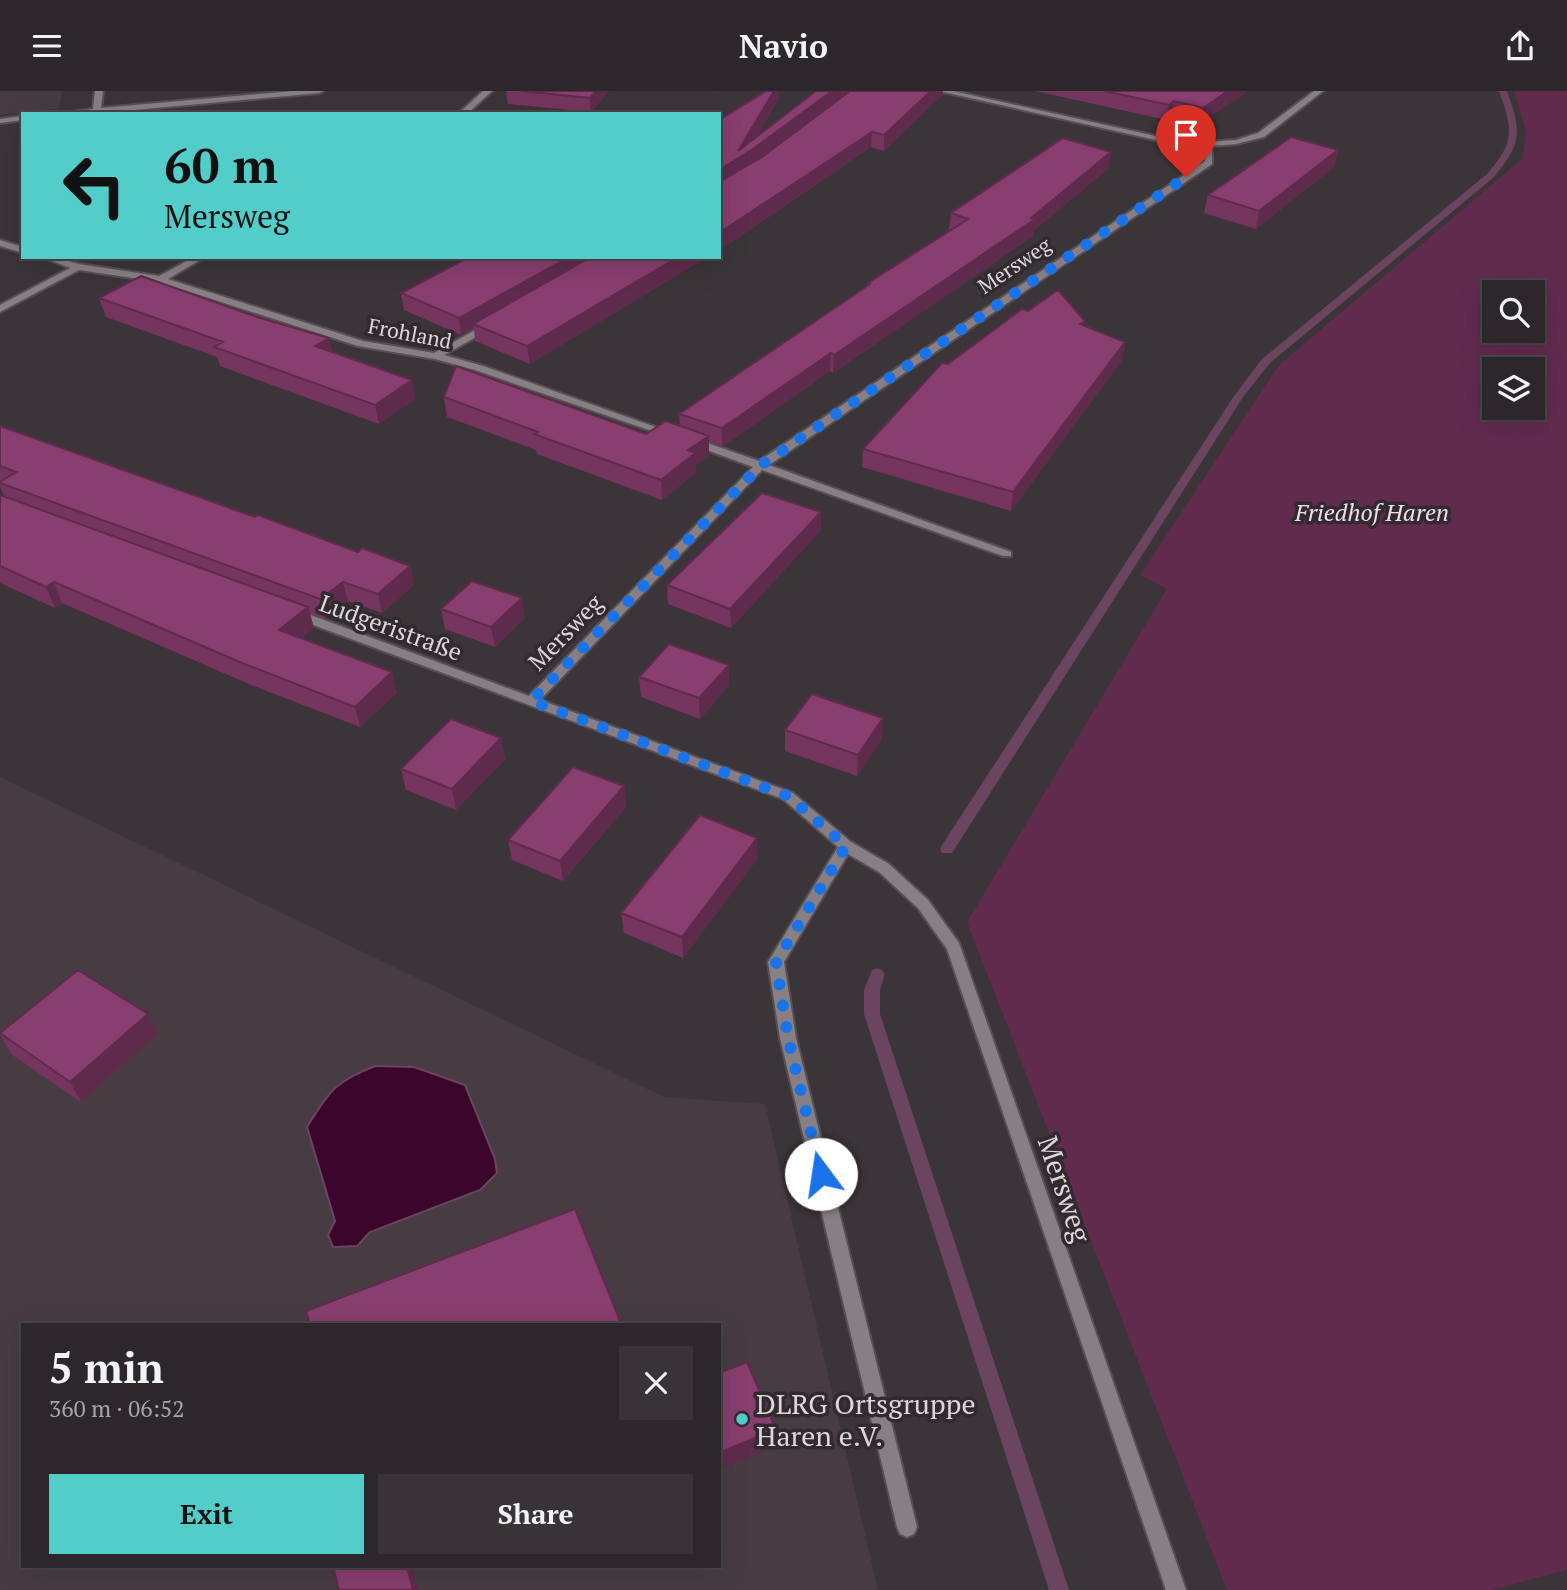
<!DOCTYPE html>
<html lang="en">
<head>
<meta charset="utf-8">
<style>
	body { margin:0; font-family:"PT Serif",serif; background:#383336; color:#f1f3f6; height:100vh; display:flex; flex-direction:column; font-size:26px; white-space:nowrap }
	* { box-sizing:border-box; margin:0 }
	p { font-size:23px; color:#a6a5a8 }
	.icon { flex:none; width:38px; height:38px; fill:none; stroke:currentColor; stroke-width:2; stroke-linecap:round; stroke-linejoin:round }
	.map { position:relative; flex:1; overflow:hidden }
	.drawer { position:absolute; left:21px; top:1232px; width:700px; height:245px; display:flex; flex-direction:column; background:#2c272a; border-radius:0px; box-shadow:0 7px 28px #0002,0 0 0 2px #484447 }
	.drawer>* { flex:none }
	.guide { position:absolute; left:21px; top:21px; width:700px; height:147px; border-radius:0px; box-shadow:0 7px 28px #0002,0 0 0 2px #484447; background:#53cdca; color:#111; overflow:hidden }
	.fabs { position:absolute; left:1482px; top:189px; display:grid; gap:14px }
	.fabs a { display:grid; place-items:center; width:63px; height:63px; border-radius:0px; background:#2c272a; box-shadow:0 7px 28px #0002,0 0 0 2px #484447; font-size:35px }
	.pin { position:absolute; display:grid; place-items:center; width:60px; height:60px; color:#fff; margin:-72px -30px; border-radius:50% 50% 50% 0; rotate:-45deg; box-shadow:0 0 7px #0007 }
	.pin .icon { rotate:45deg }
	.me { position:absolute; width:77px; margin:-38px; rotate:346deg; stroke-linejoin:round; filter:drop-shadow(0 0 5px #0008) }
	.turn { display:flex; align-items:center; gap:24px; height:147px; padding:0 28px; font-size:32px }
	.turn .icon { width:91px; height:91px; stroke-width:2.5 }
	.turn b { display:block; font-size:49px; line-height:60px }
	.round { display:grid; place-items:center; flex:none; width:74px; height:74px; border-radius:0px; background:#383336 }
	.summary { display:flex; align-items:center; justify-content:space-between; height:119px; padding:0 28px }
	h1 { font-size:42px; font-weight:600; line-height:52px }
	.cta { display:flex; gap:14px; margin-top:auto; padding:14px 28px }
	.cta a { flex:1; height:80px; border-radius:0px; background:#53cdca; color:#111; font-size:28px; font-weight:600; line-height:80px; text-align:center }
	.cta a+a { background:#383336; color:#f1f3f6 }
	header { display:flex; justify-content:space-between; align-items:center; height:91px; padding:0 28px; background:#2c272a; font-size:32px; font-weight:600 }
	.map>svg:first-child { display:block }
	.built { fill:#483c43; fill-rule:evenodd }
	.green { fill:#612b4e; fill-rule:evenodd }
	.water { fill:#3b052c; stroke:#6b4460; stroke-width:2 }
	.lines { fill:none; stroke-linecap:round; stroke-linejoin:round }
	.stream { fill:#6b4460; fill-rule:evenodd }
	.minor-casing { stroke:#565053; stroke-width:4 }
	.minor { fill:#877f84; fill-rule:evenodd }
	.wall { fill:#75355f }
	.shaded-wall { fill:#5f2b4d }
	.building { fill:#883e6e; stroke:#5f2b4d; stroke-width:2 }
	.route { stroke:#1a73e8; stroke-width:12; stroke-dasharray:0 21.6 }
	.poi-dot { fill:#53cdca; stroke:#312a2e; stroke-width:2.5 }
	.labels { text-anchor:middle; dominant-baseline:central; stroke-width:7; stroke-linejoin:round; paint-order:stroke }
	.far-street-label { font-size:21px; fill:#dcd7da; stroke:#312a2e }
	.park-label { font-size:24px; font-style:italic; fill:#f2dce9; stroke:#312a2e }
	.street-label { font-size:24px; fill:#dcd7da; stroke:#312a2e }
	.near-street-label { font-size:28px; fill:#dcd7da; stroke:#312a2e }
	.near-poi-label { font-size:28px; fill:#dcd7da; stroke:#312a2e; text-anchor:start }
</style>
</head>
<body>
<header><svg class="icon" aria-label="menu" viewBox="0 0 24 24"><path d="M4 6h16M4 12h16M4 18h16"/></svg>Navio<svg class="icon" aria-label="share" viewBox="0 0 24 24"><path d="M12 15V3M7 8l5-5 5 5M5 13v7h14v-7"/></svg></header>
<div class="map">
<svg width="1567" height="1499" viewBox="0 0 1567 1499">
	<rect width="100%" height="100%" fill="#3b3438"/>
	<path class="built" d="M 0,0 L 62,0 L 59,17 L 0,24 Z
		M 0,686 L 664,1006 L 765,1013 L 878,1499 L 0,1499 ZM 23,1234 L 719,1234 L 719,1475 L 23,1475 Z"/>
	<path class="green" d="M 1514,0 L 1567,0 L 1567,1479 L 1491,1499 L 1227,1499 L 967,831 L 1167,498 L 1140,484 L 1279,274 L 1522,68 L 1526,41 ZM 1494,201 L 1533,201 L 1533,240 L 1494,240 ZM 1494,278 L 1533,278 L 1533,317 L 1494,317 Z"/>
	<path class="water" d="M 375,975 L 414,976 L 465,994 L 495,1068 L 497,1082 L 480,1099 L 370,1141 L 357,1155 L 333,1156 L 328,1144 L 335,1130 L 307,1036 C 330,1000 334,991 375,975 Z"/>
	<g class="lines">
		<path class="stream" d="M 1499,0 L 1507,0 C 1522,41 1522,53 1493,87 L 1270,272 L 1243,306 L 952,762 L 942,762 L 940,758 L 942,754 L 1234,305 L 1262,268 L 1487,83 C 1515,51 1513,39 1499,0 Z
			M 877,877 L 882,879 L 885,883 L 880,899 L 880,923 L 1069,1499 L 1049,1499 L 864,923 L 864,899 L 872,879 Z"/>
		<defs>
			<path id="minor" d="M 95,0 L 103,0 L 101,17 L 293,0 L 323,0 L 319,2 L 91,23 L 58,23 L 93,18 Z
				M 483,0 L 492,0 L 467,23 L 458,23 Z
				M 939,0 L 953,0 L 1169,48 L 1208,51 L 1236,49 L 1258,42 L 1314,0 L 1323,0 L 1264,46 L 1236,53 L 1212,55 L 1212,73 L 769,374 L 1011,461 L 1011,465 L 1003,465 L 762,379 L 540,609 L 793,702 L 851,751 L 889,773 L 928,809 L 959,852 L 1186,1499 L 1166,1499 L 947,858 L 918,817 L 879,781 L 848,763 L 784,871 L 796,947 L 917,1436 L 914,1443 L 907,1446 L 900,1443 L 897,1436 L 780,947 L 768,871 L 838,756 L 783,708 L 289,525 L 287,522 L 293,518 L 297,519 L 529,605 L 753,376 L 688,352 L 688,348 L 696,348 L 759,370 L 1205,70 L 1204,55 L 1169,52 Z
				M 23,25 L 23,29 L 0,32 L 0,28 Z
				M 0,149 L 23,156 L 23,162 L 0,155 Z
				M 42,166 L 56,166 L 79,173 L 159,185 L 194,166 L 205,166 L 168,188 L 363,250 L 434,262 L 486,233 L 492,233 L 492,237 L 444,264 L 483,275 L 678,344 L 677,346 L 669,346 L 475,279 L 435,268 L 358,255 L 159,191 L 79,179 L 0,221 L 0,214 L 70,177 Z"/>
		</defs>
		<use href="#minor" class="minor-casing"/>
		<use href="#minor" class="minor"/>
	</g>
	<path class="wall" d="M 506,0 L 609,0 L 591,21 L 508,13 Z
		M 816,0 L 943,0 L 943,3 L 884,60 L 871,56 L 730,152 L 719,29 L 779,7 L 756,47 Z
		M 1035,0 L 1246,0 L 1242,4 L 1200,32 L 1172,26 L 1167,29 Z
		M 1338,59 L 1334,76 L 1256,138 L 1204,122 L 1208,104 Z
		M 1109,77 L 1033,140 L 1033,145 L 833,282 L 830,280 L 722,356 L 709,351 L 709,365 L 696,374 L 696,382 L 662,409 L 537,363 L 536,359 L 447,326 L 444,306 L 646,343 L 680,335 L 679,323 L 868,195 L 868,192 L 950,139 L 949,139 L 951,122 Z
		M 469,166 L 707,166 L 530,273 L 475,250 L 474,237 L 461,244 L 404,219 L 401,202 Z
		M 99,207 L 329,247 L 332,261 L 412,289 L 415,308 L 379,333 L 220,275 L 217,266 L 106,226 Z
		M 1084,235 L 1125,251 L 1122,269 L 1011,420 L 862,376 L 863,358 L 948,273 Z
		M 0,335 L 255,426 L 358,461 L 410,475 L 414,494 L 382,522 L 348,510 L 325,528 L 310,522 L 314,537 L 301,547 L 397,602 L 360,636 L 249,593 L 62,512 L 55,517 L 0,492 L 0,404 L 4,405 L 0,396 Z
		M 821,421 L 821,439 L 731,537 L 668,513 L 667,494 Z
		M 441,518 L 525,527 L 495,556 L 445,538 Z
		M 729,574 L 729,594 L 700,628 L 641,606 L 639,586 Z
		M 785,639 L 882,648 L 857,685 L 785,660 Z
		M 501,647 L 505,668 L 456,719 L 406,699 L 401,678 Z
		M 624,695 L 626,716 L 563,790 L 512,769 L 508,749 Z
		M 758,767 L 683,867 L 624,842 L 621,822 Z
		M 148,923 L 158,943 L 81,1011 L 11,963 L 0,943 Z"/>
	<path class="shaded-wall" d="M 596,0 L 609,0 L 591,21 L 590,7 Z
		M 774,0 L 779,0 L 779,7 L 747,62 L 832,0 L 852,0 L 753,74 L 719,96 L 719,79 L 738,60 Z
		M 931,0 L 943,0 L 943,3 L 884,60 L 884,44 Z
		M 1228,0 L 1246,0 L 1242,4 L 1200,32 L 1203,17 Z
		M 1174,10 L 1172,26 L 1167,29 L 1169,14 Z
		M 872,41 L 871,56 L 719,159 L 719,142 Z
		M 1338,59 L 1334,76 L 1256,138 L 1259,120 Z
		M 1111,61 L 1109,77 L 1033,140 L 1033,145 L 833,282 L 834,264 L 1031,127 Z
		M 569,166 L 600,166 L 473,233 L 474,237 L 461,244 L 459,227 Z
		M 678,166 L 707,166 L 530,273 L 527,255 Z
		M 329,247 L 333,266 L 315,255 Z
		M 1125,251 L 1122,269 L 1011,420 L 1013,401 Z
		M 831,262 L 830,280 L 722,356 L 722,337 Z
		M 412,289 L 415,308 L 379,333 L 375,314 Z
		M 709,345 L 709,365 L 696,374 L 696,382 L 662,409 L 661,389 L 688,359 Z
		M 821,421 L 821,439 L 731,537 L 730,518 Z
		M 410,475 L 414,494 L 382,522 L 378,503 Z
		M 54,491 L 62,512 L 55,517 L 46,496 Z
		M 343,491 L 348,510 L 325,528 L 320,508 Z
		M 522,507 L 525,527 L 495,556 L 491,536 Z
		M 308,516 L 314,537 L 285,560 L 279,539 Z
		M 729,574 L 729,594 L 700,628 L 699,607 Z
		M 392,581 L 397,602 L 360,636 L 355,616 Z
		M 883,627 L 882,648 L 857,685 L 858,664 Z
		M 501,647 L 505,668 L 456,719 L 452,698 Z
		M 624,695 L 626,716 L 563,790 L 560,770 Z
		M 757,747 L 758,767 L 683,867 L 682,846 Z
		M 148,923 L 158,943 L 81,1011 L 70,991 Z
		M 776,1338 L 776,1355 L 719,1379 L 719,1362 Z
		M 407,1475 L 412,1475 L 418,1499 L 413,1499 Z"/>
	<path class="building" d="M 521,0 L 596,0 L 590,7 Z
		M 766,0 L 774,0 L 738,60 L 816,0 L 832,0 L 753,58 L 719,79 L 719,29 Z
		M 850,0 L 931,0 L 884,44 L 872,41 L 719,142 L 719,91 L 762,66 Z
		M 1105,0 L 1228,0 L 1203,17 L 1174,10 L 1169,14 Z
		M 1291,46 L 1338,59 L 1259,120 L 1208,104 Z
		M 1063,47 L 1111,61 L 1031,127 L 1035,128 L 834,264 L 831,262 L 722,337 L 679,323 L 870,193 L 868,192 L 968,128 L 951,122 Z
		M 469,166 L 569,166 L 459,227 L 401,202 Z
		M 591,166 L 678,166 L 527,255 L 473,233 Z
		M 141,185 L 260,227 L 329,247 L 315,255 L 412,289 L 375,314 L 214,256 L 223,251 L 99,207 Z
		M 1058,199 L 1085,230 L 1080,233 L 1125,251 L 1013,401 L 863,358 L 942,272 L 948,273 L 1022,218 L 1028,220 Z
		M 456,275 L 646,343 L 666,330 L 709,345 L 688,359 L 695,362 L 661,389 L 534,343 L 538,341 L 444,306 Z
		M 0,335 L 255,426 L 258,424 L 358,461 L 362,457 L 410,475 L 378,503 L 343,491 L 320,508 L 0,392 L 0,391 L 16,381 L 0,375 Z
		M 762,402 L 821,421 L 730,518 L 667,494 Z
		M 0,404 L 308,516 L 279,539 L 392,581 L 355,616 L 242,572 L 54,491 L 46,496 L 0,475 Z
		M 472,490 L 522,507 L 491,536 L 441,518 Z
		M 669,553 L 729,574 L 699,607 L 639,586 Z
		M 812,603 L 883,627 L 858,664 L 785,639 Z
		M 451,628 L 501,647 L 452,698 L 401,678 Z
		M 573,676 L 624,695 L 560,770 L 508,749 Z
		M 700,724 L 757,747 L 682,846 L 621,822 Z
		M 78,879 L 148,923 L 70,991 L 0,942 Z
		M 575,1118 L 620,1230 L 611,1234 L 310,1234 L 306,1220 Z
		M 747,1271 L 776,1338 L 719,1362 L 719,1282 Z
		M 333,1475 L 407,1475 L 413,1499 L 339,1499 Z"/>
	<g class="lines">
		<path class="route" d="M 821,1083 L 788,947 L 776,871 L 846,755 L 788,705 L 531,610 L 761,374 L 1186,86"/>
	</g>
	<circle class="poi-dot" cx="742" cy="1328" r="7"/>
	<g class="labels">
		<g class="far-street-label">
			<text transform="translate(1014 174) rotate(-34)">Mersweg</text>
			<text transform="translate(410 242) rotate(11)">Frohland</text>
		</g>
		<g class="park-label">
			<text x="1372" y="421">Friedhof Haren</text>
		</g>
		<g class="street-label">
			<text transform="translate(391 536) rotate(20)">Ludgeristraße</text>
			<text transform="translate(565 541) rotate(-46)">Mersweg</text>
		</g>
		<g class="near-street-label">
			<text transform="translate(1065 1098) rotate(71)">Mersweg</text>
		</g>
		<g class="near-poi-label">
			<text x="756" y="1312">DLRG Ortsgruppe<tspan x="756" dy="32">Haren e.V.</tspan></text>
		</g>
	</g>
</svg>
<div class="fabs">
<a><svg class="icon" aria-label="search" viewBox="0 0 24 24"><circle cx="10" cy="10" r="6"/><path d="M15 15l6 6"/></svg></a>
<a><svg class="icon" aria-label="layers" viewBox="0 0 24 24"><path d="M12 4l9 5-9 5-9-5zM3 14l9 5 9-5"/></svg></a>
</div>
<div class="pin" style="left:1186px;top:86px;background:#d93025"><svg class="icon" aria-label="arrive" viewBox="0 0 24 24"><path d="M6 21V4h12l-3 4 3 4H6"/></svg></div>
<svg class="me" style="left:821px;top:1083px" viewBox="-20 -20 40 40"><circle r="19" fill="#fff"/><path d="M0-13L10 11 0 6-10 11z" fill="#1a73e8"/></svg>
<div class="guide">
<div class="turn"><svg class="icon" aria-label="left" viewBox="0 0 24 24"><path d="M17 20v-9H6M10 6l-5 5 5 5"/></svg><div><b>60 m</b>Mersweg</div></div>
</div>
<section class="drawer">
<div class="summary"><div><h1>5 min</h1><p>360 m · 06:52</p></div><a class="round"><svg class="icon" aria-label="close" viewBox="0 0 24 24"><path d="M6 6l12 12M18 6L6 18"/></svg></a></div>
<div class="cta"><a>Exit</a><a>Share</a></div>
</section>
</div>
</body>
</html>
